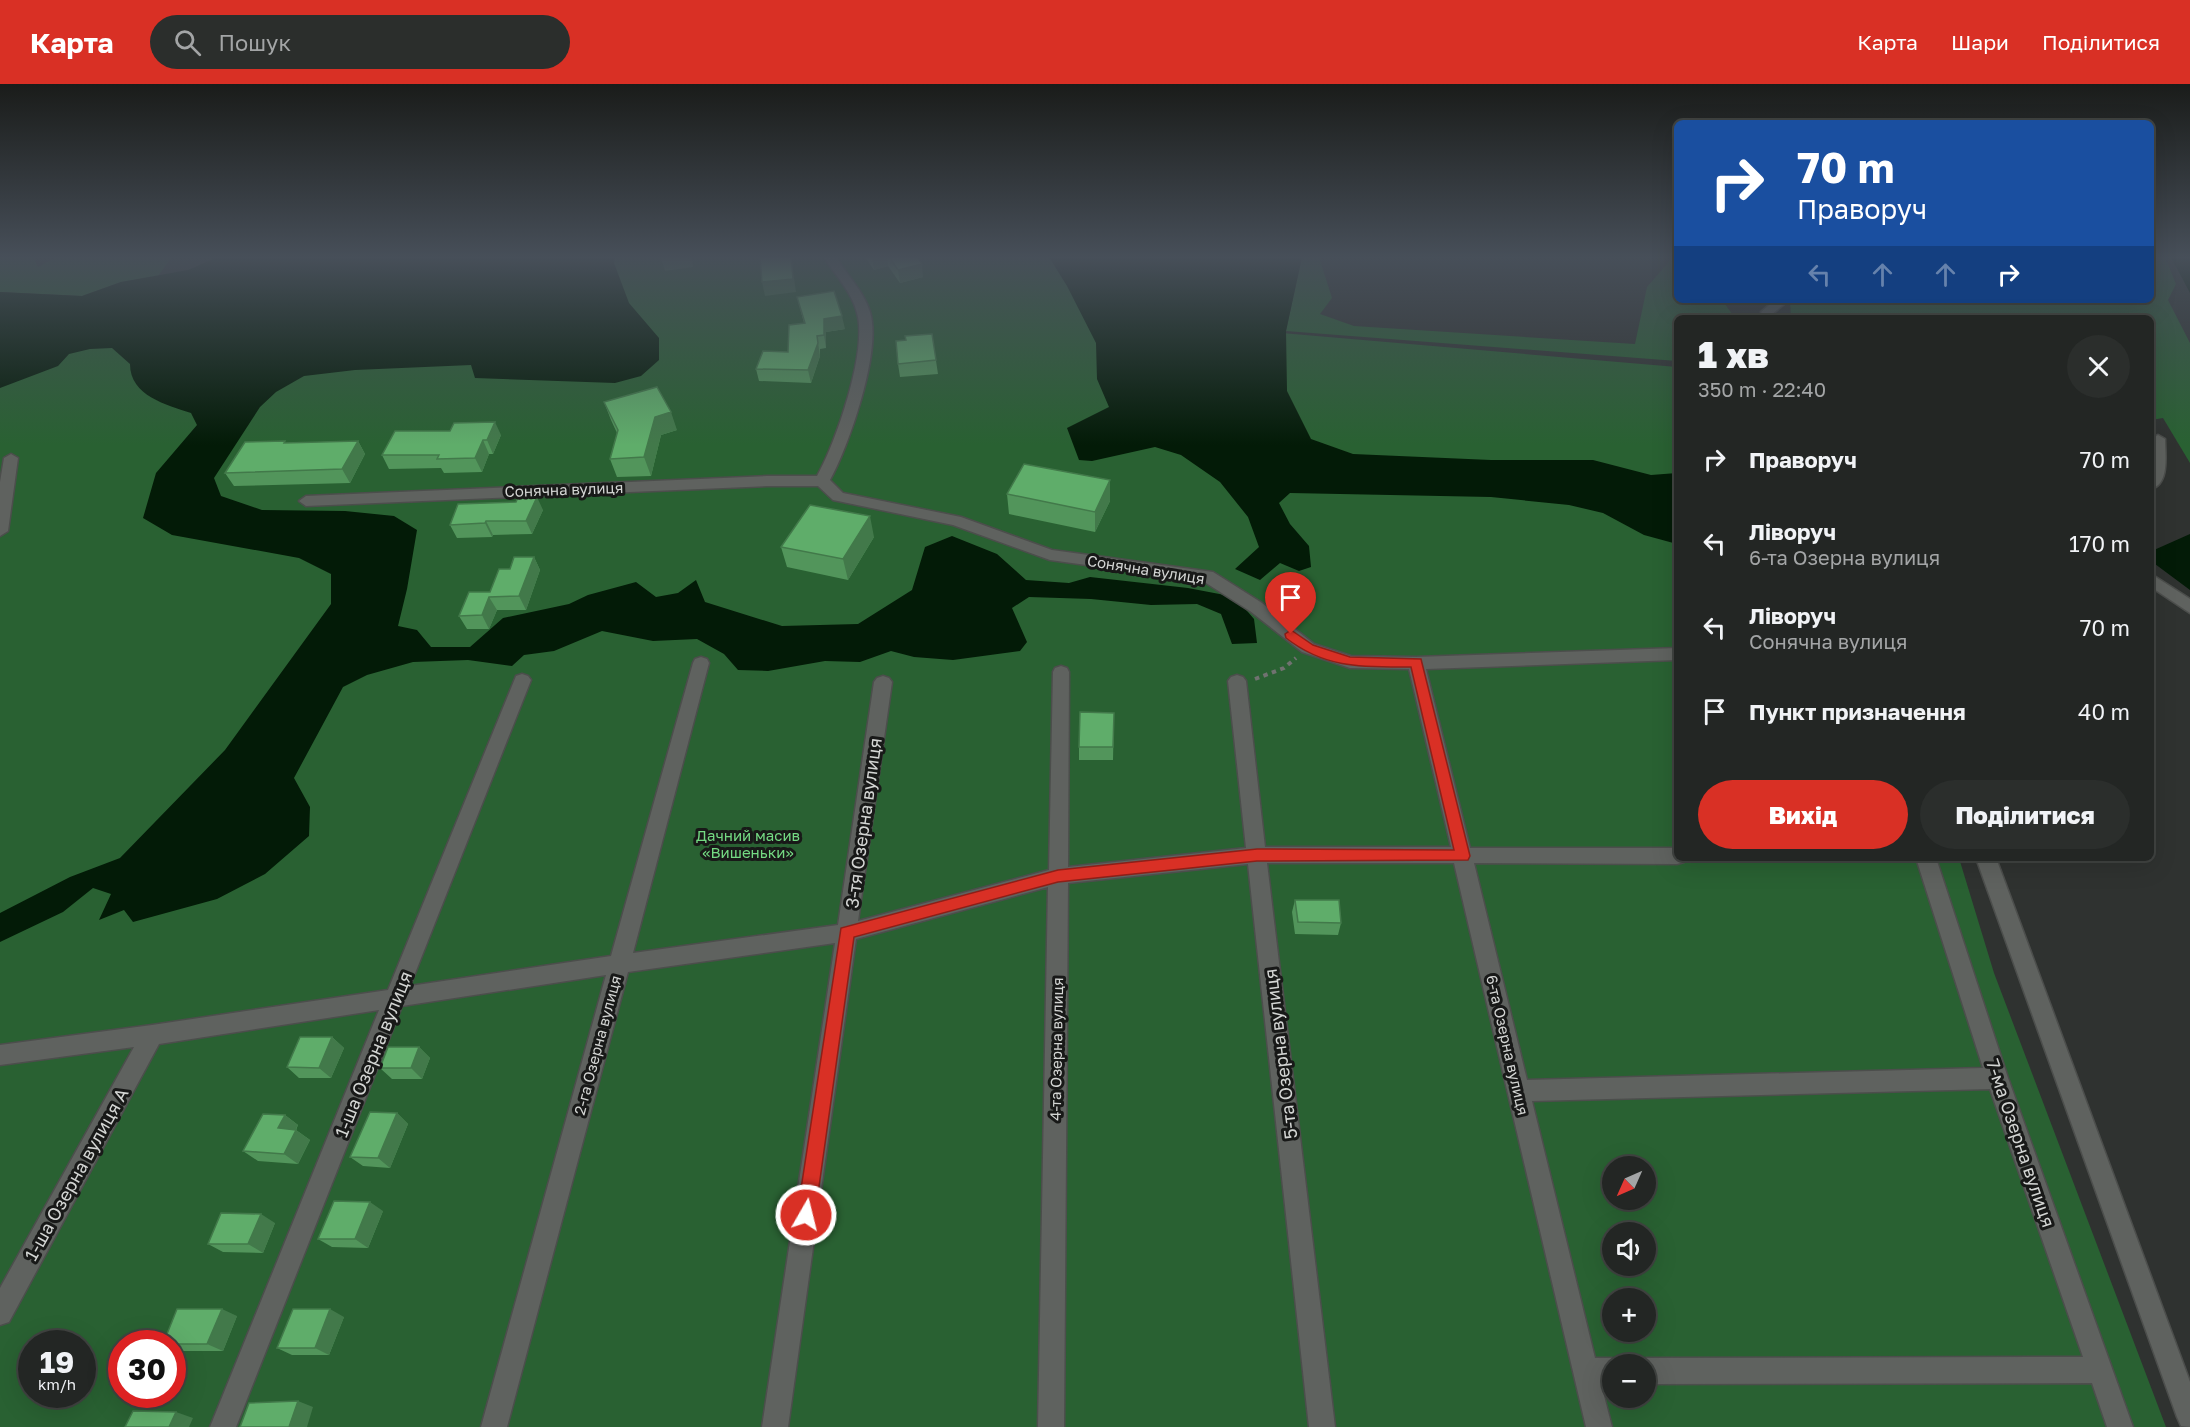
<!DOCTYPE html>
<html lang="uk">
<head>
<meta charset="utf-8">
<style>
	body { margin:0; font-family:"Golos Text",sans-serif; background:#2b2e2c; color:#f1f3f6; height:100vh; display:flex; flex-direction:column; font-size:22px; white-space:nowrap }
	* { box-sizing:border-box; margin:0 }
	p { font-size:20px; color:#a3a5a6 }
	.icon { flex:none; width:33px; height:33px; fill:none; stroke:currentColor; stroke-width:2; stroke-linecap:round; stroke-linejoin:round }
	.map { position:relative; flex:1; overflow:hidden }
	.details { position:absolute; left:1674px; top:231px; width:480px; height:546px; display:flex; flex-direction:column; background:#232624; border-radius:9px; box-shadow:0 6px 24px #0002,0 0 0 2px #404341 }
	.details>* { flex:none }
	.banner { position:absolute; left:1674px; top:36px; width:480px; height:183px; border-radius:9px; box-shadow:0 6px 24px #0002,0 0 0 2px #404341; background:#1a4fa0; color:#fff; overflow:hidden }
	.needle { width:39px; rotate:225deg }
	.controls { position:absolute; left:1602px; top:1072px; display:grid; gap:12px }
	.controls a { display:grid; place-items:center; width:54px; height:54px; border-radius:50%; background:#232624; box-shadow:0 6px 24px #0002,0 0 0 2px #404341; font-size:30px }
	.speed { position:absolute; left:18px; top:1246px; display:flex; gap:12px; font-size:30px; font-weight:700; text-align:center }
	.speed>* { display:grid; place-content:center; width:78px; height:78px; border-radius:50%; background:#232624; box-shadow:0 6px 24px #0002,0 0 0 2px #404341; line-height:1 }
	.speed small { font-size:15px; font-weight:400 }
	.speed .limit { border:9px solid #d22; background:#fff; color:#111 }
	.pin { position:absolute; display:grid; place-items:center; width:51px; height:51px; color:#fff; margin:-62px -26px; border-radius:50% 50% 50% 0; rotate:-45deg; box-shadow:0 0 6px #0007 }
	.pin .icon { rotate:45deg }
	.me { position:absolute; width:66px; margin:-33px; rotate:8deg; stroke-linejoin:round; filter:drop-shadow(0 0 4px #0008) }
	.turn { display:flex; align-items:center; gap:21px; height:126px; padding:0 24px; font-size:27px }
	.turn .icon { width:78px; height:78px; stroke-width:2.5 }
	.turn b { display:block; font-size:42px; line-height:51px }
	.lanes { display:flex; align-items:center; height:57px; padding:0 24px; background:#0003; justify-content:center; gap:30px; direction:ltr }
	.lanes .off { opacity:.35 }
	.round { display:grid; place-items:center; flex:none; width:63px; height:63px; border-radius:32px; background:#2b2e2c }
	.overview { display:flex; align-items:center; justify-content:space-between; height:102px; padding:0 24px }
	h1 { font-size:36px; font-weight:800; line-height:45px }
	.button { display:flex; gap:12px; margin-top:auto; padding:12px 24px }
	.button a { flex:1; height:69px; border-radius:36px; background:#d93025; color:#fff; font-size:24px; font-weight:800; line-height:69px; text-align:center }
	.button a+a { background:#2b2e2c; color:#f1f3f6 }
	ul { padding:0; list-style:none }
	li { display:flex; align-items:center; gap:18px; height:84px; padding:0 24px }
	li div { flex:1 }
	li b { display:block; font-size:22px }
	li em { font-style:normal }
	header { display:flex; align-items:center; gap:36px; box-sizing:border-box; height:84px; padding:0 30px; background:#d93025; color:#fff }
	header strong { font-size:28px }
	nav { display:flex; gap:33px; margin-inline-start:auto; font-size:21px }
	.search { width:420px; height:54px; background:#2b2e2c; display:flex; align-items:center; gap:15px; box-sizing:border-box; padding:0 21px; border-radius:33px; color:#a3a5a6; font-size:22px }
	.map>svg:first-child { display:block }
	.green { fill:#296132; fill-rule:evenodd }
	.water { fill:#031b07 }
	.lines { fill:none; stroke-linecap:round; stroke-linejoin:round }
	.minor-casing { stroke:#4c4e4c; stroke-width:3 }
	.path { stroke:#707270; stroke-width:4; stroke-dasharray:4.5 4.5; stroke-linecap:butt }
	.minor { fill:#5f625f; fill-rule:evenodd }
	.wall { fill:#52955b }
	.shaded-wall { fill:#42794a }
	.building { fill:#5fad6a; stroke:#42794a; stroke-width:1.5 }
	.route { fill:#d93025; stroke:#8d1f18; stroke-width:1.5 }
	.labels { text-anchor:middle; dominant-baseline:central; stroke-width:6; stroke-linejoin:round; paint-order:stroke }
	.street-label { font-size:15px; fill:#d3d5d3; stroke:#181918 }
	.park-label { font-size:15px; fill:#74da83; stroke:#181918 }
	.near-street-label { font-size:18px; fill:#d3d5d3; stroke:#181918 }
</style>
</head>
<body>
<header>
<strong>Карта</strong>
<div class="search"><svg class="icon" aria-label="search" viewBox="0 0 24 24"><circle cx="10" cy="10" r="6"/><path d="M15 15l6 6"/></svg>Пошук</div>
<nav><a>Карта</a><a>Шари</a><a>Поділитися</a></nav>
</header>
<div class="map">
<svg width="2190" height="1343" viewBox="0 0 2190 1343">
	<rect width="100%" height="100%" fill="#2f3230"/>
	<path class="green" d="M 0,173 L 33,173 L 38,183 L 57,173 L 172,173 L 158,192 L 121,198 L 82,212 L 0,208 Z
		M 397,173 L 1261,173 L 1257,247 L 1677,283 L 1677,774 L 1959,774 L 1994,889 L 2166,1343 L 0,1343 L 0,234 ZM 1612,1083 L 1646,1083 L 1646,1116 L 1612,1116 ZM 1612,1149 L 1646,1149 L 1646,1182 L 1612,1182 ZM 1612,1215 L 1646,1215 L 1646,1248 L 1612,1248 ZM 32,1260 L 82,1260 L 82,1311 L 32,1311 ZM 122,1260 L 172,1260 L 172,1311 L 122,1311 ZM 1612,1281 L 1646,1281 L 1646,1314 L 1612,1314 Z
		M 1302,173 L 1319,173 L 1332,214 L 1320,230 L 1354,242 L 1635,260 L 1647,203 L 1673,173 L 1677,173 L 1677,216 L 1722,216 L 1735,234 L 1677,234 L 1677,277 L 1286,247 Z
		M 2151,173 L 2165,173 L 2176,200 L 2168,216 L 2190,259 L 2190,379 L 2163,334 L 2151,336 L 2151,234 L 1791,234 L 1790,216 L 2151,216 Z"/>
	<path class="water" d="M 218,173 L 615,173 L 614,179 L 629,219 L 659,254 L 659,276 L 641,292 L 615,299 L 475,294 L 471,281 L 355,286 L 304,292 L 276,308 L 260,323 L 214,394 L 221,412 L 262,426 L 345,427 L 394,432 L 417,446 L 407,505 L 398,542 L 417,546 L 431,563 L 470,563 L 503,534 L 569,520 L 588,511 L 636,498 L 656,513 L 678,509 L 696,496 L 705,518 L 782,542 L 858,540 L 912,506 L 925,463 L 952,452 L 997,470 L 1026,496 L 1069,499 L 1090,493 L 1188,504 L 1235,513 L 1254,535 L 1257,559 L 1232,560 L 1221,530 L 1197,520 L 1151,521 L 1091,515 L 1029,513 L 1012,524 L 1027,558 L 1020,567 L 953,576 L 914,573 L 891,567 L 860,578 L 825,577 L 768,587 L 738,586 L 724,570 L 697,555 L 653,557 L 602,547 L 554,567 L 524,571 L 512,582 L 468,576 L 413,578 L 367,591 L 343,603 L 294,694 L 310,723 L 309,752 L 265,790 L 217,815 L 133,838 L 124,826 L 99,836 L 111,810 L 93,804 L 63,828 L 0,858 L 0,829 L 70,793 L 120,774 L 225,666 L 331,520 L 331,490 L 299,474 L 172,451 L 143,434 L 156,389 L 197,341 L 191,329 C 167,321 130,312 130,280 L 112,264 L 90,265 L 69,270 L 58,282 L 0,304 L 0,208 L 82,212 L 121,198 L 188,186 Z
		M 1049,173 L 1302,173 L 1286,247 L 1287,307 L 1311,355 L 1353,370 L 1491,376 L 1593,376 L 1651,391 L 1677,389 L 1677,460 L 1644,451 L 1603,429 L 1569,421 L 1491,413 L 1290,409 L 1279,419 L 1290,440 L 1309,462 L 1311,483 L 1299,487 L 1280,479 L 1260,496 L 1235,485 L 1259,463 L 1248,433 L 1220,398 L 1181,371 L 1155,363 L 1092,377 L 1079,376 L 1067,344 L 1109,323 L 1097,295 L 1096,259 L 1067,202 Z
		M 2171,173 L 2190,173 L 2190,209 L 2172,175 Z
		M 2190,450 L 2190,506 L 2155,480 L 2154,466 Z"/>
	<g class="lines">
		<defs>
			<path id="minor" d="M 824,173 L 836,173 C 847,191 864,208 870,228 C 882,267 849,362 830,396 L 843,409 L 961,433 L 1052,466 L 1213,488 L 1262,519 L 1314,560 L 1351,572 L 1416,573 L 1677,564 L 1677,576 L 1426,585 L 1470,764 L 1677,764 L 1677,774 L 1686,774 L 1684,778 L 1677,780 L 1474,779 L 1527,996 L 1983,984 L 1916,774 L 1936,774 L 2008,994 L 2133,1343 L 2107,1343 L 2092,1299 L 1646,1300 L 1646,1281 L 1636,1281 L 1637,1278 L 1646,1274 L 2083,1273 L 1990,1005 L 1532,1017 L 1595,1274 L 1612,1274 L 1621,1278 L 1622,1281 L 1612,1281 L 1612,1300 L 1601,1300 L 1612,1343 L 1586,1343 L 1454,779 L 1267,779 L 1335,1343 L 1309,1343 L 1248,780 L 1068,799 L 1064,1343 L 1038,1343 L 1048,803 L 856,855 L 788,1343 L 762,1343 L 835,859 L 628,888 L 507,1343 L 481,1343 L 606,891 L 402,922 L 236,1343 L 210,1343 L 379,926 L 159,960 L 9,1238 L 0,1241 L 0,1204 L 134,963 L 0,981 L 0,961 L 152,941 L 388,906 L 516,592 L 522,590 L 528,592 L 531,596 L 410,902 L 611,872 L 693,579 L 695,575 L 701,573 L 707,575 L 709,579 L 633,869 L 838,841 L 874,598 L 877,594 L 883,592 L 889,594 L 892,598 L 858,837 L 1049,786 L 1053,588 L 1055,584 L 1061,582 L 1067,584 L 1069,588 L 1068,783 L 1246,764 L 1228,597 L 1231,593 L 1237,591 L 1243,593 L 1246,597 L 1265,763 L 1451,763 L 1409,585 L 1350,584 L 1302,568 L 1250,527 L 1203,497 L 1050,476 L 953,441 L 833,416 L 818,402 L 767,402 L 306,422 L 299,417 L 306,412 L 767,392 L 817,392 C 836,359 868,265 857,229 C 852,208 835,191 824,173 Z
				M 1775,216 L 1789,216 L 1771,231 L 1763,231 L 1761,228 Z
				M 2158,351 L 2165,355 C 2165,370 2170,400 2151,405 L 2151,355 Z
				M 11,370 L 18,374 L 8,447 L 0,452 L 0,398 L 4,374 Z
				M 2151,490 L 2190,515 L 2190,529 L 2151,503 Z
				M 1976,774 L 1996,774 L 2190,1298 L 2190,1343 L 2181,1342 L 2177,1333 Z"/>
		</defs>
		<use href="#minor" class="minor-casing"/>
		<path class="path" d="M 1255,595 L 1284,584 L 1296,574"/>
		<use href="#minor" class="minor"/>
	</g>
	<path class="wall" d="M 865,173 L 917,173 L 923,193 L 900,199 L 888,182 L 874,186 Z
		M 797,213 L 845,245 L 826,248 L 826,264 L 820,265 L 820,272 L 811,299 L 759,297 L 756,285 L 788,268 L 804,239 Z
		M 932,250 L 938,290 L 900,293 L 898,280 L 906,256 Z
		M 604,318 L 677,346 L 661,351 L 651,392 L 617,393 L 610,375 L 617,349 L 611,336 Z
		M 501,351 L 493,370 L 489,370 L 482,388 L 444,389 L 441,384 L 389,385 L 382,371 Z
		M 358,357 L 365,370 L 350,399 L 234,402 L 225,389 L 286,359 Z
		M 1110,396 L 1110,417 L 1095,448 L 1009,430 L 1007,410 Z
		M 516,418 L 543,426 L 532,450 L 493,451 L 492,453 L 457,454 L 450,441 Z
		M 874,453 L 848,496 L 787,483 L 781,463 Z
		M 534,473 L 540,486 L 526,526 L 497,526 L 489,545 L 467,545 L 459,532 L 490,508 L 510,485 Z
		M 1114,629 L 1113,676 L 1079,676 L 1079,663 Z
		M 1295,816 L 1341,839 L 1338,851 L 1295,850 L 1292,828 Z
		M 332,953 L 344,964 L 331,994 L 299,994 L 287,983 Z
		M 419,963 L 430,974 L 422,995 L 392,995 L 380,984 Z
		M 397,1029 L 408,1040 L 390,1084 L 363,1082 L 350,1073 Z
		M 285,1031 L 298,1041 L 296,1046 L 310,1056 L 298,1080 L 258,1077 L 243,1067 Z
		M 383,1127 L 368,1164 L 332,1163 L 318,1155 Z
		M 275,1139 L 263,1169 L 223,1168 L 208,1160 Z
		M 237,1232 L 223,1267 L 180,1267 L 172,1264 L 172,1260 Z
		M 344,1233 L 329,1271 L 292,1271 L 277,1264 Z"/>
	<path class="shaded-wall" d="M 669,173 L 692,173 L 693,183 L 665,187 L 661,174 Z
		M 791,173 L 796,208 L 765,212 L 762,198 Z
		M 872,173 L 887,173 L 888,182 L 874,186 Z
		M 922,180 L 923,193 L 900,199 L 898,186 Z
		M 842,232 L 845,245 L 826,248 L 826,264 L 824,251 L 824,235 Z
		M 817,252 L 820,272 L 811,299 L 808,286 Z
		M 671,328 L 677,346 L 661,351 L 651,392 L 644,373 L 655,333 Z
		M 495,338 L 501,351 L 493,370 L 487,356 Z
		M 483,356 L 489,370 L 482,388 L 475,374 Z
		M 358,357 L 365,370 L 350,399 L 342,385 Z
		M 1110,396 L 1110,417 L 1095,448 L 1095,428 Z
		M 537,413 L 543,426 L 532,450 L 526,437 Z
		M 870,432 L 874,453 L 848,496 L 843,475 Z
		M 486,437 L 493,451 L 492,453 L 485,439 Z
		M 534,473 L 540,486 L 526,526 L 519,512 Z
		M 489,513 L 497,526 L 489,545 L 482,531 Z
		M 332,953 L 344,964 L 331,994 L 319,984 Z
		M 419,963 L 430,974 L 422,995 L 411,984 Z
		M 397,1029 L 408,1040 L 390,1084 L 378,1074 Z
		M 285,1031 L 298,1041 L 291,1054 L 278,1044 Z
		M 296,1046 L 310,1056 L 298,1080 L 284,1070 Z
		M 370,1118 L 383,1127 L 368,1164 L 355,1155 Z
		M 261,1130 L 275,1139 L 263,1169 L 248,1160 Z
		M 222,1225 L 237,1232 L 223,1267 L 207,1260 Z
		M 330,1225 L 344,1233 L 329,1271 L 315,1264 Z
		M 298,1317 L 313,1323 L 307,1343 L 289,1343 Z
		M 176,1328 L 193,1334 L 189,1343 L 169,1343 Z"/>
	<path class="building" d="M 760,173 L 791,173 L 793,195 L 762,198 Z
		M 889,173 L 917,173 L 922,180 L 898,186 Z
		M 834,207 L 842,232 L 824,235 L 824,251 L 817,252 L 818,259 L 808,286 L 756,285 L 763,267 L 788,268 L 789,241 L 805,239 L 797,213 Z
		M 932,250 L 936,276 L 898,280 L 896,257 L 906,256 L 905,252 Z
		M 657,303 L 671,328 L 655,333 L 644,373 L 610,375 L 618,346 L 604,318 Z
		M 495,338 L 487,356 L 483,356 L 475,374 L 437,375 L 439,371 L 382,371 L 395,347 L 450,347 L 454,339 Z
		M 285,357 L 284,359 L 358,357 L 342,385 L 225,389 L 245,358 Z
		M 1024,380 L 1110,396 L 1095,428 L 1007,410 Z
		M 518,413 L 537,413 L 526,437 L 486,437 L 485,439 L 450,441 L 458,420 L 516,418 Z
		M 810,421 L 870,432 L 843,475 L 781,463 Z
		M 514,473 L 534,473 L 519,512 L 489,513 L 482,531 L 459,532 L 469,508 L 490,508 L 499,485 L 510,485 Z
		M 1080,628 L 1114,629 L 1113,663 L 1079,663 Z
		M 1295,816 L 1339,816 L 1341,839 L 1298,838 Z
		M 300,953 L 332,953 L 319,984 L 287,983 Z
		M 388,963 L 419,963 L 411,984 L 380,984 Z
		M 370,1028 L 397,1029 L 378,1074 L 350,1073 Z
		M 263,1030 L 285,1031 L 278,1044 L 296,1046 L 284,1070 L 243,1067 Z
		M 334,1117 L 370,1118 L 355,1155 L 318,1155 Z
		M 221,1129 L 261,1130 L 248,1160 L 208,1160 Z
		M 177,1225 L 222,1225 L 207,1260 L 163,1260 Z
		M 293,1225 L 330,1225 L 315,1264 L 277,1264 Z
		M 298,1317 L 289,1343 L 240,1343 L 249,1319 Z
		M 133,1327 L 176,1328 L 169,1343 L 125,1343 Z"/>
	<linearGradient id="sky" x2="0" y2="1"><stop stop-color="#1a1c1a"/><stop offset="0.48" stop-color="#474f59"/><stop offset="1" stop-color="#474f59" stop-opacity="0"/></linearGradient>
	<rect width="2190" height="361" fill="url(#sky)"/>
	<path class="route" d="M 1291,546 L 1313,561 L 1350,573 L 1421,575 L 1470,772 L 1468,776 L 1257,777 L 1058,798 L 854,853 L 815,1131 L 812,1137 L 806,1140 L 800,1137 L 797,1131 L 841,844 L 1058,786 L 1257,765 L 1454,766 L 1411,583 C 1363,583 1326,585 1286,554 L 1285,550 Z"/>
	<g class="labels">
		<g class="street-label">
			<text transform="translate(564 405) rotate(-2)">Сонячна вулиця</text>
			<text transform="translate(1146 485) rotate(9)">Сонячна вулиця</text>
			<text transform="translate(597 961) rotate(-75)">2-га Озерна вулиця</text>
			<text transform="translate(1508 961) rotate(77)">6-та Озерна вулиця</text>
			<text transform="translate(1056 965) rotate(-89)">4-та Озерна вулиця</text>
		</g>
		<g class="park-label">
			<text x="748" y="751">Дачний масив<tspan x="748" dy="17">«Вишеньки»</tspan></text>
		</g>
		<g class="near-street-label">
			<text transform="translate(863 739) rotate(-82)">3-тя Озерна вулиця</text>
			<text transform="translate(373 970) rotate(-68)">1-ша Озерна вулиця</text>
			<text transform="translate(1280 970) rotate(-97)">5-та Озерна вулиця</text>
			<text transform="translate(2021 1059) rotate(71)">7-ма Озерна вулиця</text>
			<text transform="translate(76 1090) rotate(-61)">1-ша Озерна вулиця А</text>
		</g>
	</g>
</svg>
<div class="controls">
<a><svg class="needle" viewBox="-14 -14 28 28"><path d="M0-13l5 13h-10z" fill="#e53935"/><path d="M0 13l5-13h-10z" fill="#a3a5a6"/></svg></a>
<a><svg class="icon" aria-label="sound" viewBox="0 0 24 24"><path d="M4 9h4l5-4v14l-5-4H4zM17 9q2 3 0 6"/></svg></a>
<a>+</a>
<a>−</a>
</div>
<div class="speed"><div>19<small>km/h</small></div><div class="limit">30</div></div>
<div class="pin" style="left:1291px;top:550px;background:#d93025"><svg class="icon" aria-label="arrive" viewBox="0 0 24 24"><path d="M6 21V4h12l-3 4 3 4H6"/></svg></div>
<svg class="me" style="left:806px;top:1131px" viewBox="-20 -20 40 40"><circle r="17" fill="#d93025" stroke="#fff" stroke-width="3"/><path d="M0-11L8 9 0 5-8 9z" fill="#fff"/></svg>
<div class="banner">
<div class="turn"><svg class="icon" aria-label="right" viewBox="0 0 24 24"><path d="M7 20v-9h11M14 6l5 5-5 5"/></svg><div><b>70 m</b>Праворуч</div></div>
<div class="lanes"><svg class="icon off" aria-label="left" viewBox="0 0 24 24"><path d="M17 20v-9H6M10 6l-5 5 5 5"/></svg><svg class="icon off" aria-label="ahead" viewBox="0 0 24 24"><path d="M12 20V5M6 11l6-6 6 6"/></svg><svg class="icon off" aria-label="ahead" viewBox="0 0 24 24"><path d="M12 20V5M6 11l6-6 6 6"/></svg><svg class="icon" aria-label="right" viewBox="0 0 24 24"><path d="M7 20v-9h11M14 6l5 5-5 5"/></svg></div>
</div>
<section class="details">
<div class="overview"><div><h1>1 хв</h1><p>350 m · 22:40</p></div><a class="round"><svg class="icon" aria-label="close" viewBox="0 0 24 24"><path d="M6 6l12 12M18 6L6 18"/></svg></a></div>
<ul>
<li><svg class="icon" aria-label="right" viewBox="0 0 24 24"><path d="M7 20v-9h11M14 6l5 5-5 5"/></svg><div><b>Праворуч</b></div><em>70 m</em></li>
<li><svg class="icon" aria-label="left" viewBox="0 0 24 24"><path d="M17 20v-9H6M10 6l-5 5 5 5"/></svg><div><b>Ліворуч</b><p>6-та Озерна вулиця</p></div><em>170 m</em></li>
<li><svg class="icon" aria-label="left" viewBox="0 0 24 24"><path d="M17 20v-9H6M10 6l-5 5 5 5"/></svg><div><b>Ліворуч</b><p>Сонячна вулиця</p></div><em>70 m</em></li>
<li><svg class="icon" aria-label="arrive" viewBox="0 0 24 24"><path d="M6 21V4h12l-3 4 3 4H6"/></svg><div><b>Пункт призначення</b></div><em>40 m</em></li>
</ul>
<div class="button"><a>Вихід</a><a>Поділитися</a></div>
</section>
</div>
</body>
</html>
